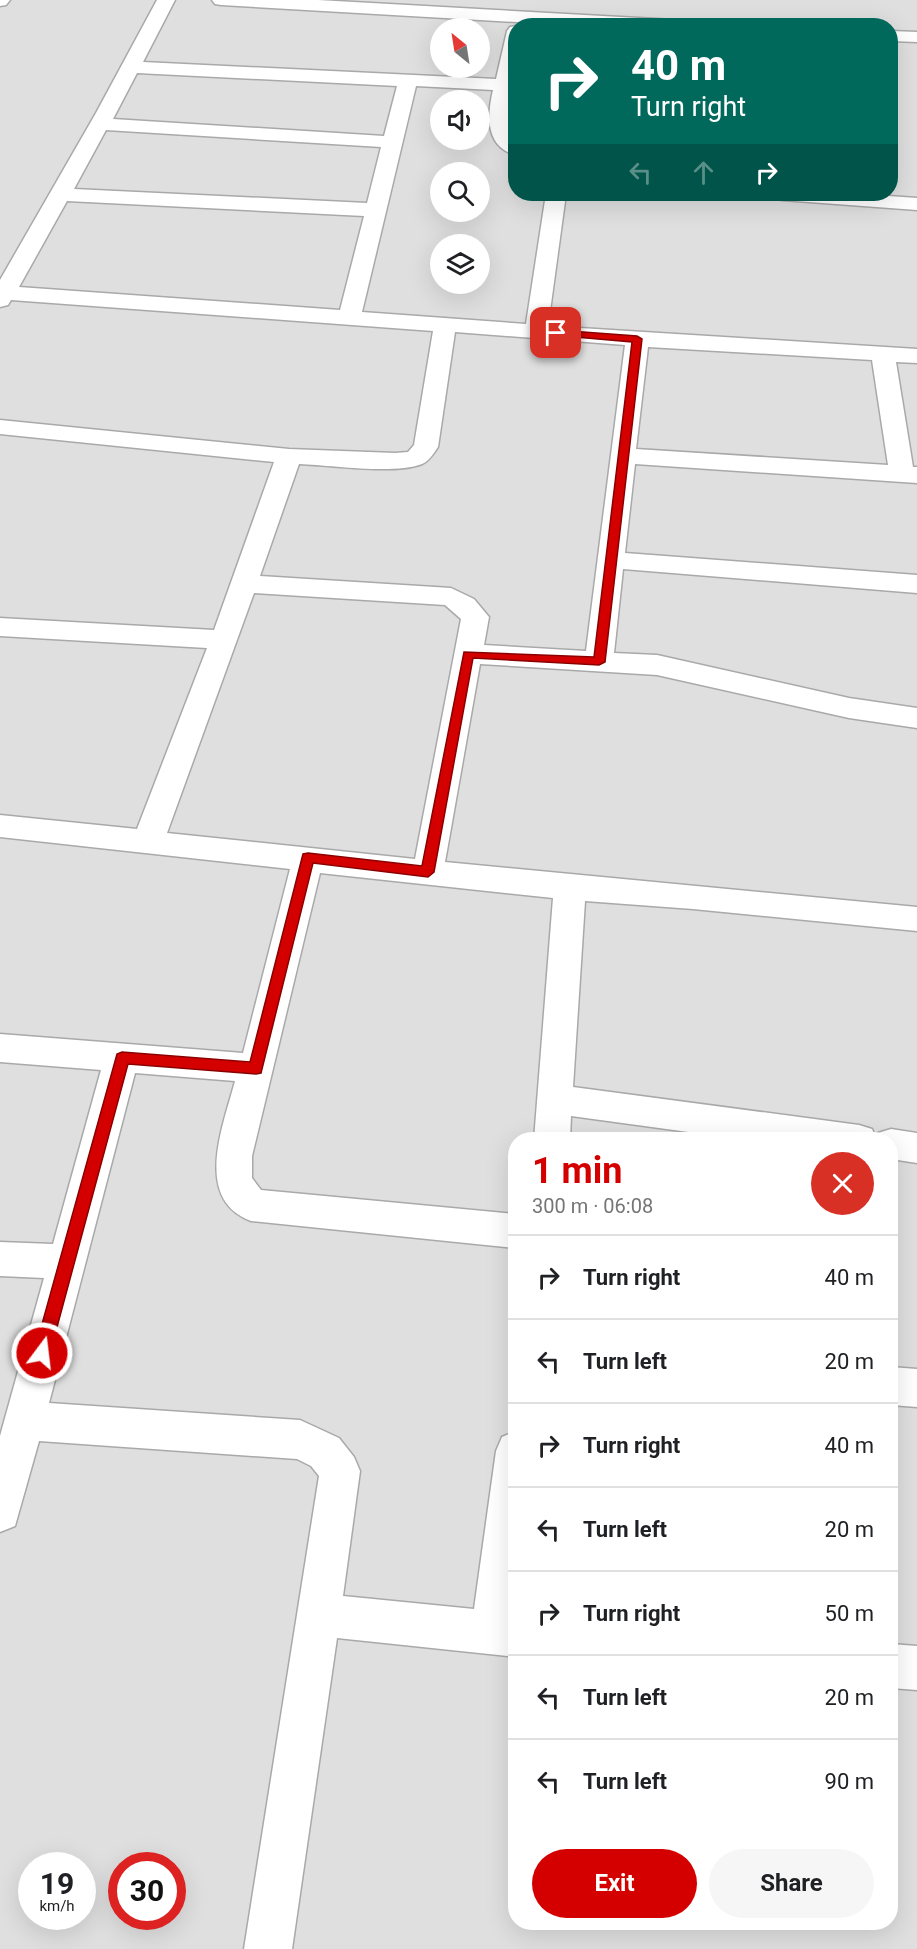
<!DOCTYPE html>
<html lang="en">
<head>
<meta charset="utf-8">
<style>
	body { margin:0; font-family:Roboto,sans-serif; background:#f6f6f6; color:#202124; height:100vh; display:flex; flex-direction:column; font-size:22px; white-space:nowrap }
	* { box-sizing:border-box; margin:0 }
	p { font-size:20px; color:#757577 }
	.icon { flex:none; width:33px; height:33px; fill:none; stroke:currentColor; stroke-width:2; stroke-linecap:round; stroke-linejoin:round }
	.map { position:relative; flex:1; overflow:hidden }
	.side { position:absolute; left:508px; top:1132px; width:390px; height:798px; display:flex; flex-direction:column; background:#fff; border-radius:24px; box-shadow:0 6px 24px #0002 }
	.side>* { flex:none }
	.top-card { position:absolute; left:508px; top:18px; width:390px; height:183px; border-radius:24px; box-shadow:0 6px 24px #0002; background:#00695c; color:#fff; overflow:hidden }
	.needle { width:39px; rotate:330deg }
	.tools { position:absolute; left:430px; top:18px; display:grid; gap:12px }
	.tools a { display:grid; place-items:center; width:60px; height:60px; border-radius:50%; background:#fff; box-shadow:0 6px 24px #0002; font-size:30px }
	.speed { position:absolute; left:18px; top:1852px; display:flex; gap:12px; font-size:30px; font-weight:700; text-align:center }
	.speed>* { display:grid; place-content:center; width:78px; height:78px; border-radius:50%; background:#fff; box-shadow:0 6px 24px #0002; line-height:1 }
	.speed small { font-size:15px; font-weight:400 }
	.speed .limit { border:9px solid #d22; background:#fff; color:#111 }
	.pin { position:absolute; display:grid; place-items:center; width:51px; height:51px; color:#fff; margin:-26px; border-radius:12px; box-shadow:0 3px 9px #0006 }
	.me { position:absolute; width:66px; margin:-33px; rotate:15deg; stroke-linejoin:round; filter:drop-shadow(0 0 4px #0008) }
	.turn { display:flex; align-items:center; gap:21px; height:126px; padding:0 24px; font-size:27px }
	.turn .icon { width:78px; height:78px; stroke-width:2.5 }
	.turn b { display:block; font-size:42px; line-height:51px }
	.lanes { display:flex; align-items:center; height:57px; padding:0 24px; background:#0003; justify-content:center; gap:30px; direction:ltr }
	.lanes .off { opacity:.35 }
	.round { display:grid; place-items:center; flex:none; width:63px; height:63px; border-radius:32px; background:#f6f6f6 }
	.head { display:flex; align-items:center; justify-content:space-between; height:102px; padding:0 24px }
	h1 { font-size:36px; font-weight:700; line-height:45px; color:#d40000 }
	.cta { display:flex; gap:12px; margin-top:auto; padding:12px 24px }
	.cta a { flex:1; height:69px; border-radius:36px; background:#d40000; color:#fff; font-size:24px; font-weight:700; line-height:69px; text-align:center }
	.cta a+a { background:#f6f6f6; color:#202124 }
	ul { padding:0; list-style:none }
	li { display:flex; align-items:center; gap:18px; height:84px; padding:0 24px; border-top:2px solid #e0e0e0 }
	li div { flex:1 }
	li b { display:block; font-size:22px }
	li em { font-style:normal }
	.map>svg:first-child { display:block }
	.residential { fill:#e0dfdf; fill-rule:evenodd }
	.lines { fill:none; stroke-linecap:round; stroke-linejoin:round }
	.minor-casing { stroke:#a9a9a9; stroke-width:3 }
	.minor { fill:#fff; fill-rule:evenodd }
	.route { fill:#d40000; stroke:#8a0000; stroke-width:1.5 }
</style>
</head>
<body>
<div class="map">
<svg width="917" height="1949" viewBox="0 0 917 1949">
	<rect width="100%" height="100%" fill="#f2efe9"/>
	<path class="residential" d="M 0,0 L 917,0 L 917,1949 L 0,1949 ZM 516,26 L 891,26 L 891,194 L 516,194 ZM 441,28 L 480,28 L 480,68 L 441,68 ZM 441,100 L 480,100 L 480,140 L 441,140 ZM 441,172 L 480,172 L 480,212 L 441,212 ZM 441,244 L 480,244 L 480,284 L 441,284 ZM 516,1140 L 891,1140 L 891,1923 L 516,1923 ZM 32,1866 L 82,1866 L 82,1917 L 32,1917 ZM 122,1866 L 172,1866 L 172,1917 L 122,1917 Z"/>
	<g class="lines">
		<defs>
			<path id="minor" d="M 0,0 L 10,0 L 6,5 L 0,6 Z
				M 157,0 L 175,0 L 143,62 L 496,79 L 507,31 L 510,27 L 516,26 L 516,72 L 508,110 L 511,134 L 516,139 L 516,155 C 485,147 487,115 493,90 L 416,86 L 362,312 L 526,324 L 546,194 L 566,194 L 548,326 L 917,349 L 917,363 L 896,362 L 913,467 L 917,467 L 917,483 L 635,464 L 625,553 L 917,575 L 917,593 L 623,569 L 614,653 L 657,655 L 849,698 L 917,708 L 917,728 L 849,718 L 657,675 L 480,664 L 445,862 L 917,907 L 917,931 L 693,909 L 585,901 L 573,1087 L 859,1125 L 872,1129 L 876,1138 L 878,1133 L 891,1129 L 917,1133 L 917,1163 L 891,1159 L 891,1140 L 747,1140 L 571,1116 L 570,1140 L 534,1140 L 553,898 L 320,873 L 252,1156 L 252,1178 L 261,1190 L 516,1214 L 516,1248 L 251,1221 C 192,1199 224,1124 235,1081 L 135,1073 L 49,1403 L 300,1420 L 339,1438 L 354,1457 L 360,1471 L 343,1596 L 474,1609 L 496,1451 L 502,1437 L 516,1431 L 516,1657 L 337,1638 L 292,1949 L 244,1949 L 319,1476 L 311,1466 L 297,1459 L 39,1441 L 15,1526 L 0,1532 L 0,1436 L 44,1278 L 0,1276 L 0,1242 L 53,1244 L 101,1070 L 0,1062 L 0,1034 L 243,1053 L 290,869 L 0,837 L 0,815 L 137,829 L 207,648 L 0,636 L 0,618 L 214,630 L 274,462 L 0,434 L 0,420 L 289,449 L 395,453 L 408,452 L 414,445 L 433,331 L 11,300 L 8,305 L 0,307 L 0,280 L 96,113 ZM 137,73 L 397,86 L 384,136 L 113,119 ZM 106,130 L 381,147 L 367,203 L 74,189 ZM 67,201 L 364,216 L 340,310 L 19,287 ZM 455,332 L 625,345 L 586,651 L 484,645 L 489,617 L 474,599 L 451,588 L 260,576 L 299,464 C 330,465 394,475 422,464 C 429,461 434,453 438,447 ZM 648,347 L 872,360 L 888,465 L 636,449 ZM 254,593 L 445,605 L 461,619 L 415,859 L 167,833 Z
				M 212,0 L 318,0 L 693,21 L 702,26 L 586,26 L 221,5 L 215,4 Z
				M 891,31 L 917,32 L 917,42 L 891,41 Z
				M 772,194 L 860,194 L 917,198 L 917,210 L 782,200 L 775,198 Z
				M 891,1367 L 917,1369 L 917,1407 L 891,1405 Z
				M 891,1644 L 917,1646 L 917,1690 L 891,1688 Z"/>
		</defs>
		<use href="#minor" class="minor-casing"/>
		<use href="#minor" class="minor"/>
	</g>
	<path class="route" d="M 556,330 L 637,336 L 642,339 L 605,662 L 599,665 L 473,658 L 434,872 L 428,877 L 313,863 L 261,1073 L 256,1074 L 128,1064 L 50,1353 L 48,1359 L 42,1361 L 37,1359 L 34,1353 L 117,1054 L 122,1052 L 250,1062 L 303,854 L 308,853 L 422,866 L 464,652 L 594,657 L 632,342 L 553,335 L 553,331 Z"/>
</svg>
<div class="tools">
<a><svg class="needle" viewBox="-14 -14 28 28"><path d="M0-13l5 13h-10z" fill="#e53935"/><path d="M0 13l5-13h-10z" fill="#757577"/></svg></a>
<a><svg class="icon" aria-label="sound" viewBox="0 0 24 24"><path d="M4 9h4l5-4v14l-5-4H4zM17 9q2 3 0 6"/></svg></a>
<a><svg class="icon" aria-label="search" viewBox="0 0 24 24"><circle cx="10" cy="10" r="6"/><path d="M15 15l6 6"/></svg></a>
<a><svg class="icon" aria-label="layers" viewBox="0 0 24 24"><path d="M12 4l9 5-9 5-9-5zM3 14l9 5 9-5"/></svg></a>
</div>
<div class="speed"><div>19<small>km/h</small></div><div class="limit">30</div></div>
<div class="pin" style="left:556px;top:333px;background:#d93025"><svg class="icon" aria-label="arrive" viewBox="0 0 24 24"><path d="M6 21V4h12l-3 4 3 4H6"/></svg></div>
<svg class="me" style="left:42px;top:1353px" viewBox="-20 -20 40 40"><circle r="17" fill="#d40000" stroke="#fff" stroke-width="3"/><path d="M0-11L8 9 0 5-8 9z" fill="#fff"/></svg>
<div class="top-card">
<div class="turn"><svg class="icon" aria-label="right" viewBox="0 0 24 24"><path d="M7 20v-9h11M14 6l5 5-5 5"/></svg><div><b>40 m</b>Turn right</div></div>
<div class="lanes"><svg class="icon off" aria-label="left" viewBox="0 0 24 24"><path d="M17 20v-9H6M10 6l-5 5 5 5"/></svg><svg class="icon off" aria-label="ahead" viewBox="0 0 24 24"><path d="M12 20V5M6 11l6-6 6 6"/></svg><svg class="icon" aria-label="right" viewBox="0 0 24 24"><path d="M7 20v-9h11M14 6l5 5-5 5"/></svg></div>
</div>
<section class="side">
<div class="head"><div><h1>1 min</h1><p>300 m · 06:08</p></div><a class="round" style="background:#d93025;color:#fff"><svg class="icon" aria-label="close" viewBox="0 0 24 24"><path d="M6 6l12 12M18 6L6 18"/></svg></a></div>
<ul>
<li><svg class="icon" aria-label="right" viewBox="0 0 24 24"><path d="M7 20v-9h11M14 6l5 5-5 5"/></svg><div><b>Turn right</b></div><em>40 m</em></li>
<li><svg class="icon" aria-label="left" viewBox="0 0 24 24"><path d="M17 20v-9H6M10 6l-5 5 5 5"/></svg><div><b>Turn left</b></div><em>20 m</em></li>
<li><svg class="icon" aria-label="right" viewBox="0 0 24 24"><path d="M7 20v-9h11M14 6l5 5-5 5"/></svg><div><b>Turn right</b></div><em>40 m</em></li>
<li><svg class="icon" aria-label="left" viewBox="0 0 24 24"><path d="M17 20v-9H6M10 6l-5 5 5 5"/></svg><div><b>Turn left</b></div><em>20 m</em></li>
<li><svg class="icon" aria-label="right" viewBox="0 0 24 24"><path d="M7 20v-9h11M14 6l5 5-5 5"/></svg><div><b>Turn right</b></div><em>50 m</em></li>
<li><svg class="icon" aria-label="left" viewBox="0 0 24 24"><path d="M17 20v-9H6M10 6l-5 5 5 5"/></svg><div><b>Turn left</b></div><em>20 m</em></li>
<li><svg class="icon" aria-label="left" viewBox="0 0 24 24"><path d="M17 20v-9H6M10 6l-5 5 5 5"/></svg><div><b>Turn left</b></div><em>90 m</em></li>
</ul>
<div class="cta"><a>Exit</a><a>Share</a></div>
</section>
</div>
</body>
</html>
